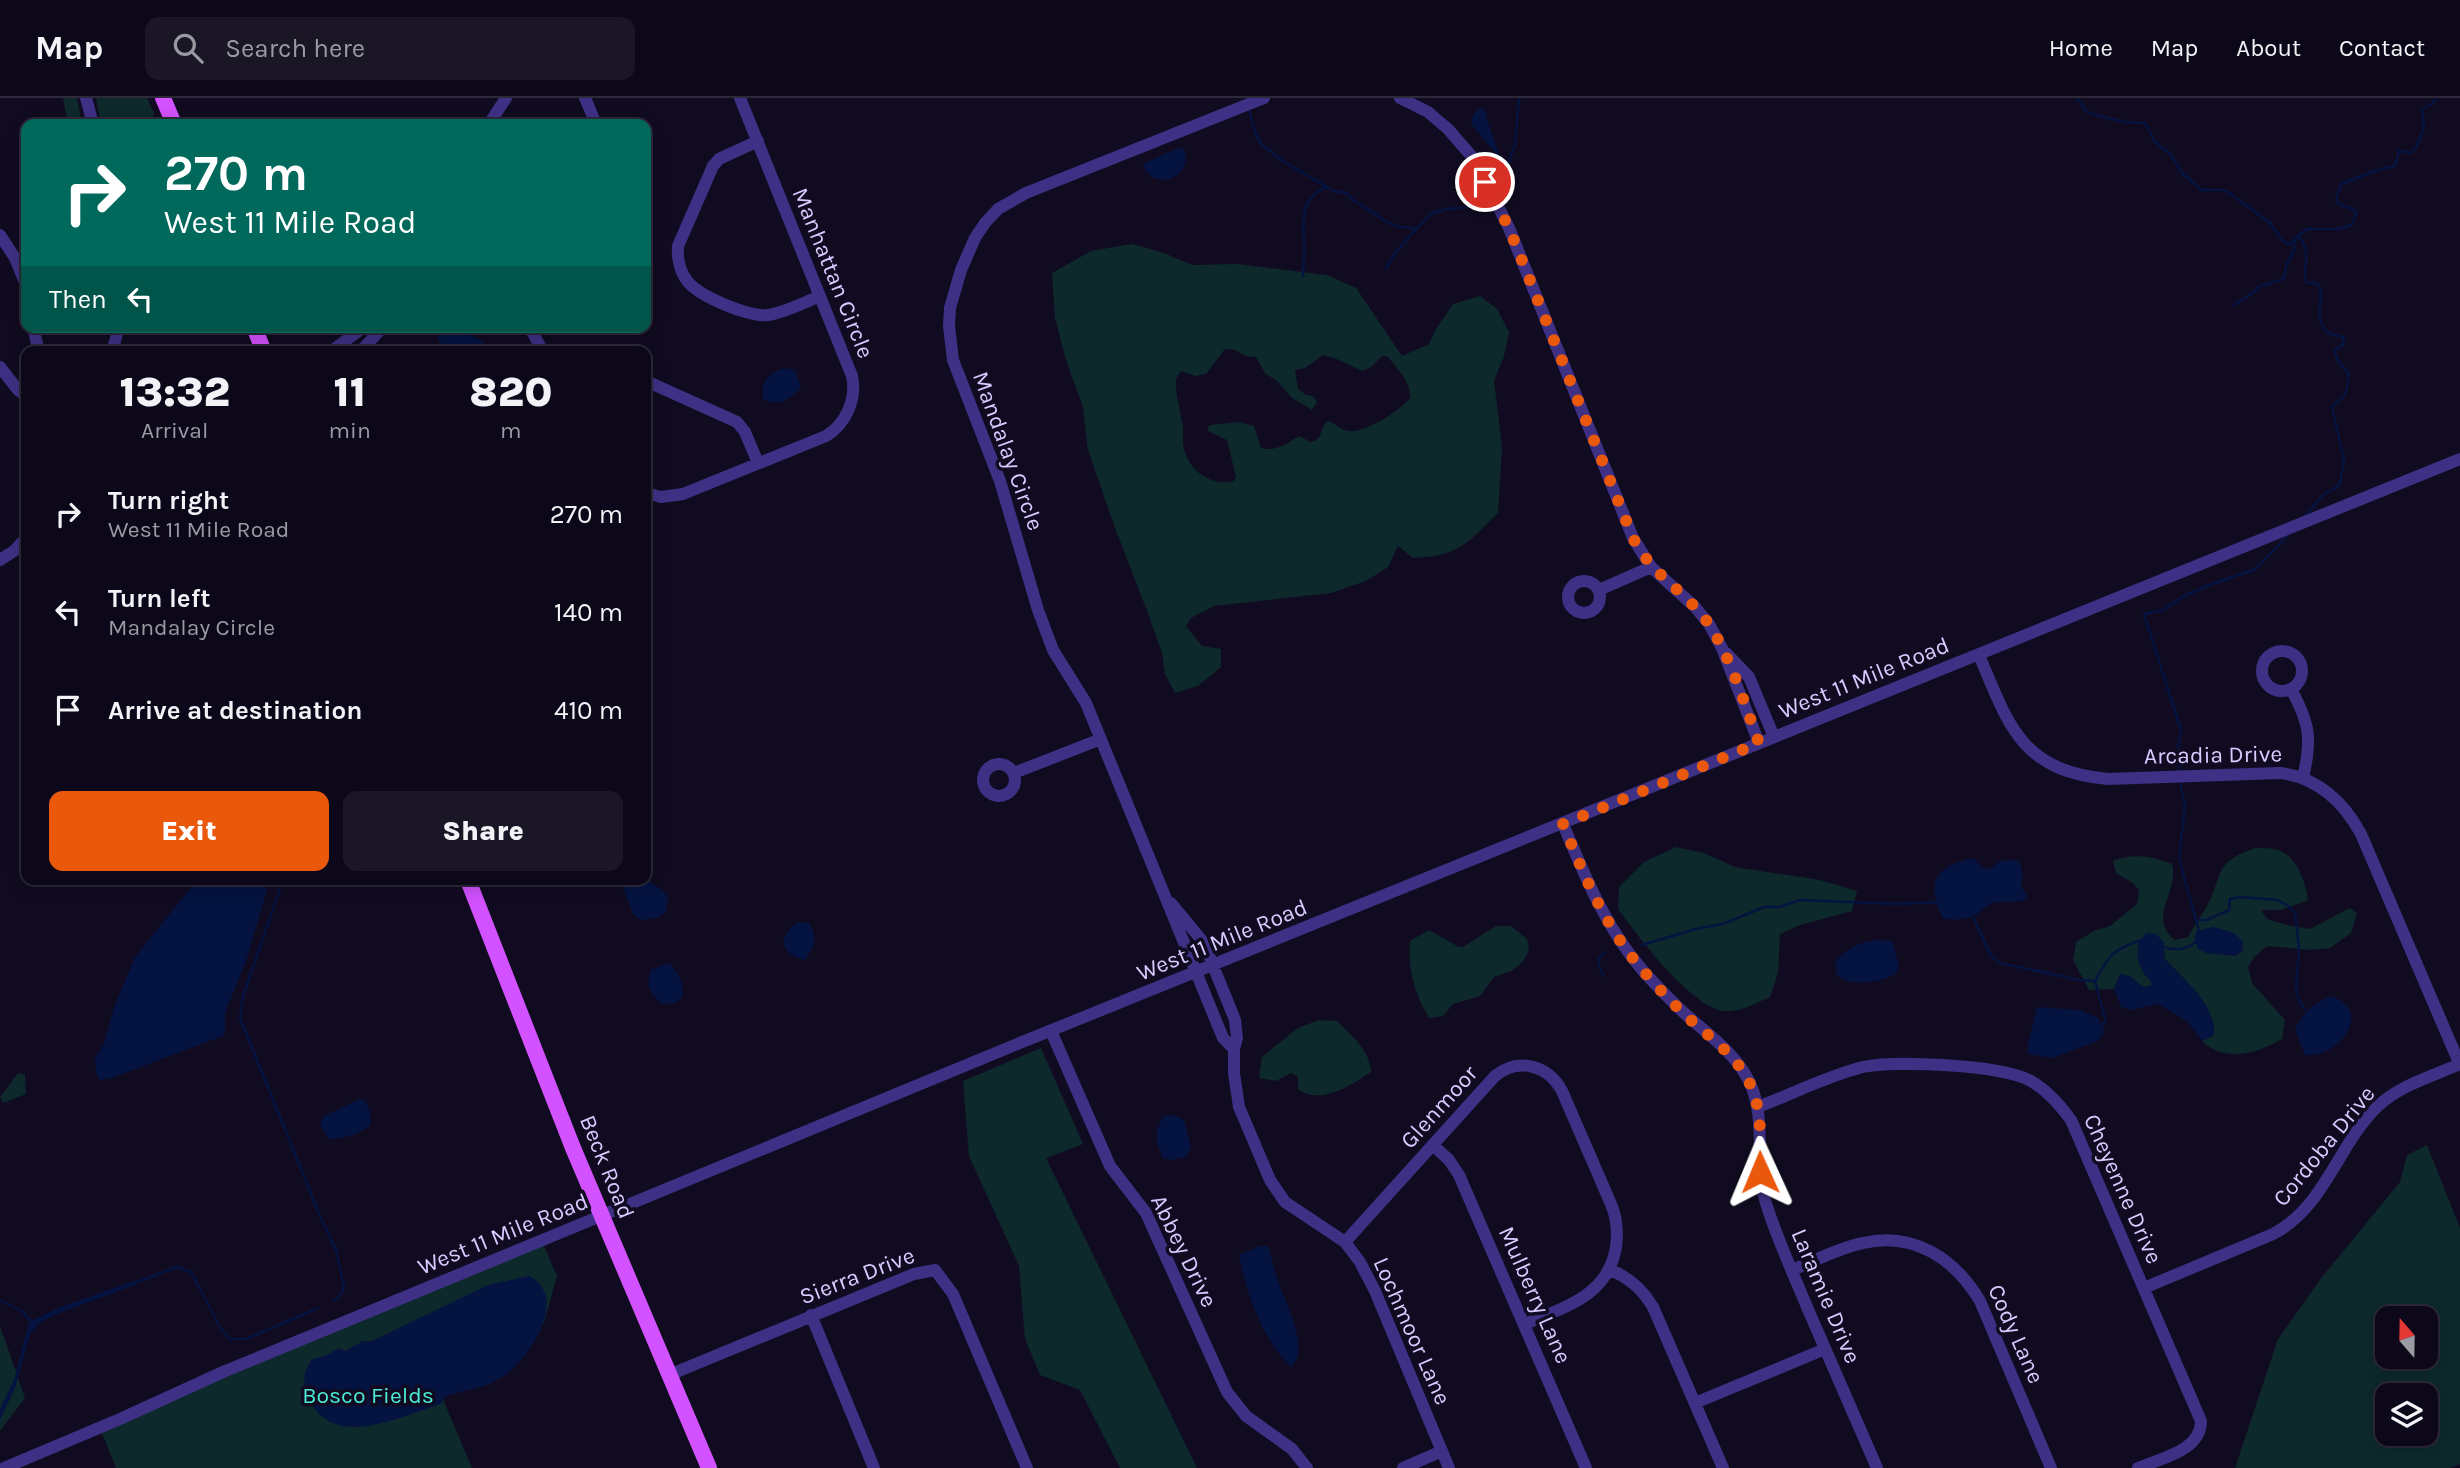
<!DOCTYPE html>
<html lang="en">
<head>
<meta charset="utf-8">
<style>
	body { margin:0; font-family:Karla,sans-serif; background:#1b1626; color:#f1f3f6; height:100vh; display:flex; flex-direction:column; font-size:26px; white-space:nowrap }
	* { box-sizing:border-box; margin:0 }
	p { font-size:23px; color:#9a9aa2 }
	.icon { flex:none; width:38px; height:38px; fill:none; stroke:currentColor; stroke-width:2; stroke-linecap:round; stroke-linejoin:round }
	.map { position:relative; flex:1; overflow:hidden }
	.sheet { position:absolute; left:21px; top:248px; width:630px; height:539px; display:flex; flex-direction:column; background:#0d0819; border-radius:14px; box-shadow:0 4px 18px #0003,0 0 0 2px #2d2938 }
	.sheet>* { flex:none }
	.banner { position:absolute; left:21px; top:21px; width:630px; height:214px; border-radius:14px; box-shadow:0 4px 18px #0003,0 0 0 2px #2d2938; background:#00695c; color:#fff; overflow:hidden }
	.needle { width:46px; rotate:340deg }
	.fabs { position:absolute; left:2375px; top:1208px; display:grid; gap:14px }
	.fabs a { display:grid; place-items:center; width:63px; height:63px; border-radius:14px; background:#0d0819; box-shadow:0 4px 18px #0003,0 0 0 2px #2d2938; font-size:35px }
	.pin { position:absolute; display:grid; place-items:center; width:60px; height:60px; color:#fff; margin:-30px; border:4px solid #fff; border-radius:50%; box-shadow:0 2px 7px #0007 }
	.me { position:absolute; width:77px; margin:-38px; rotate:359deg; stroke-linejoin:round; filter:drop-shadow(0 0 5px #0008) }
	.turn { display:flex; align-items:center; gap:24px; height:147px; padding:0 28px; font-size:32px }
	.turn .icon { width:91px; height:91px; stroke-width:2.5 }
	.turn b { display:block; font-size:49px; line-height:60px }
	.then { display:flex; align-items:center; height:66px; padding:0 28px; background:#0003; gap:14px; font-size:26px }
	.eta { display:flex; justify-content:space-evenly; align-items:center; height:119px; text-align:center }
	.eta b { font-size:42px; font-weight:800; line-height:49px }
	.primary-button { display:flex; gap:14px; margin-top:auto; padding:14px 28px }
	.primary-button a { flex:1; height:80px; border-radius:14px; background:#ea580c; color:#fff; font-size:28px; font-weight:800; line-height:80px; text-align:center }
	.primary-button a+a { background:#1b1626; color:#f1f3f6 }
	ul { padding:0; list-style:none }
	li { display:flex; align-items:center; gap:21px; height:98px; padding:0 28px }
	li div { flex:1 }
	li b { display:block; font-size:26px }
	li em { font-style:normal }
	header { display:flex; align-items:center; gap:42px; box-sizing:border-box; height:98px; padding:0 35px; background:#0d0819; border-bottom:2px solid #2d2938 }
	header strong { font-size:33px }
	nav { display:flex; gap:38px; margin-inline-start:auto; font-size:24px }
	.search { width:490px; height:63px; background:#1b1626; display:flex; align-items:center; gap:18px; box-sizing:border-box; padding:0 24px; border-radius:14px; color:#9a9aa2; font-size:26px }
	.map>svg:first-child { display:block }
	.green { fill:#0d292c; fill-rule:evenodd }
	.water { fill:#051341 }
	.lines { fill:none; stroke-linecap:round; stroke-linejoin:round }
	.stream { stroke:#051341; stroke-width:2.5 }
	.minor { stroke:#3e3185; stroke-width:12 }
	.major { stroke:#d352ff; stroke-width:16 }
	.route { stroke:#ea580c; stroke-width:12; stroke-dasharray:0 21.6 }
	.labels { text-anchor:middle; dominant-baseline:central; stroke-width:7; stroke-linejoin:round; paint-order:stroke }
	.street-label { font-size:23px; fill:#d7cbff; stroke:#110b21 }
	.park-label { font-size:23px; fill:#4cead5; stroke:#110b21 }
</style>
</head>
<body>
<header>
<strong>Map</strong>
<div class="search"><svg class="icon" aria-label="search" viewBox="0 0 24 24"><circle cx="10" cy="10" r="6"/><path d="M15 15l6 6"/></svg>Search here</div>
<nav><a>Home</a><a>Map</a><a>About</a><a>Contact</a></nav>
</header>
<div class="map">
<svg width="2460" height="1370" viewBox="0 0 2460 1370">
	<rect width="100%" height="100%" fill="#110b21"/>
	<path class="green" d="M 63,0 L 77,0 L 82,26 L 68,26 Z
		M 96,0 L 147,0 L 154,15 L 153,26 L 101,26 Z
		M 1132,146 L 1164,155 L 1192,167 L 1238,166 L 1327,177 L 1356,190 L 1402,258 L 1429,246 L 1436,231 L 1453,206 L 1480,198 L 1497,211 L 1509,234 L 1504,258 L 1494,283 L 1502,349 L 1498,415 C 1467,445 1460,458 1413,460 L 1398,448 L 1388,469 L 1366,483 L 1331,495 L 1214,508 L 1191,520 L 1186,528 L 1202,548 L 1221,551 L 1221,569 L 1198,588 L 1175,595 L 1165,576 L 1162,555 L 1149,518 L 1115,430 L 1088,352 L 1083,309 L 1066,262 L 1055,220 L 1052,175 L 1091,153 ZM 1233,251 L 1246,258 L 1256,259 L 1265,275 L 1277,283 L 1292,300 L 1312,312 L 1317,304 L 1313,298 L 1306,297 L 1298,291 L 1295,272 L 1305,270 L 1323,257 L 1337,261 L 1362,273 L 1371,269 L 1382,258 L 1387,258 C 1397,270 1411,284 1410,300 C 1401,312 1364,336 1348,333 C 1341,332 1335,325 1328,323 C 1319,329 1324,341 1311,344 L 1299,338 C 1287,345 1277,354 1261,350 L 1254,328 L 1239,324 L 1211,327 L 1208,329 L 1208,333 L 1227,342 L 1236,379 L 1234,383 C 1211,388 1190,374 1184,351 C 1182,344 1183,337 1183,330 C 1181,314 1175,297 1176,281 L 1181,273 L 1195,278 L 1206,276 L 1224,252 Z
		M 1676,749 L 1704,755 L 1735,769 L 1820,782 L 1857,793 L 1852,813 L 1800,827 L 1780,836 L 1778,875 L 1770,899 C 1755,905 1740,915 1723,913 C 1689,907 1638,838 1618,811 L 1619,789 L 1644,764 Z
		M 2255,750 C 2262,750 2271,750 2278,752 C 2297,758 2306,785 2308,802 L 2281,812 L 2261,812 L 2267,821 L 2287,827 L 2310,831 L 2350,810 L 2357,815 L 2351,835 L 2330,850 L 2312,852 L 2267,848 L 2254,859 L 2248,869 L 2252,885 L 2285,922 L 2282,941 C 2257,956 2225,965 2202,943 L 2214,937 C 2216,906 2183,881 2164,860 L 2165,854 L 2138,860 L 2145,877 L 2151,883 L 2151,888 L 2143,889 L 2129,878 L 2120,876 L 2114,891 L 2089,892 L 2073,862 L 2076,844 L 2094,833 L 2110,828 L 2137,806 L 2139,792 L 2133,785 L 2116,775 L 2113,763 C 2133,755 2152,758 2172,766 C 2180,794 2146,818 2175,842 L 2188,839 C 2194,828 2202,817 2208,806 C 2225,772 2214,765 2255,750 Z
		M 1496,828 L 1511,828 L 1527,841 L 1529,852 L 1523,864 L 1511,873 L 1494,879 L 1480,898 L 1453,906 L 1443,918 L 1429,920 C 1415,897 1407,869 1410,843 L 1429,832 L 1457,848 L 1463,849 Z
		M 1319,922 L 1337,923 C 1352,938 1370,952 1371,974 C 1352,987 1320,1008 1298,991 L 1298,979 L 1291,975 L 1276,983 L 1259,980 L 1262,959 L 1298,930 Z
		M 1041,950 L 1083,1046 L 1046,1060 L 1197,1370 L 1120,1370 L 1080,1292 L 1040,1277 L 1025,1241 L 1019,1168 L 969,1058 L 963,983 Z
		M 18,975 L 25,976 L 26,996 L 3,1005 L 0,999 Z
		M 2427,1047 L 2460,1130 L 2460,1366 L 2450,1370 L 2235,1370 L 2278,1241 L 2322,1179 L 2400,1084 L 2407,1057 ZM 2387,1220 L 2426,1220 L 2426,1258 L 2387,1258 ZM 2387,1297 L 2426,1297 L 2426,1335 L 2387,1335 Z
		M 543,1146 L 557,1178 L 544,1225 L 532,1246 L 442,1299 L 472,1370 L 116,1370 L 100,1330 Z
		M 0,1228 L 25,1300 L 0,1333 Z"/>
	<path class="water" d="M 1481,10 L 1486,14 L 1487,22 L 1501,62 L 1472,27 C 1471,19 1474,13 1481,10 Z
		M 1178,50 L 1184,51 C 1195,79 1152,96 1143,66 Z
		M 447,235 C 463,236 485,236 488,254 L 458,254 L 438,243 L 438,237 Z
		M 784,270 L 795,272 L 801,290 C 790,301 779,309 763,301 C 760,284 768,275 784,270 Z
		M 1973,760 L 1984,771 L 1992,770 C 2000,761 2007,761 2019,763 L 2023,777 L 2021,789 L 2027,797 L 2026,801 C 2015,806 2004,802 1993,805 C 1987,807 1985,810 1980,814 C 1970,822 1954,823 1943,820 C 1924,783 1937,768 1973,760 Z
		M 646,780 L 664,794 L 668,800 L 666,814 L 657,820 L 641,822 L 633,816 L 620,782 L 646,782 Z
		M 197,782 L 270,782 L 246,863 L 225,915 L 225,937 L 112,980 L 100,982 L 96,974 L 95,960 L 104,946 L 114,909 L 135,859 Z
		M 797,824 L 809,825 C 818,841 815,847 805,862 C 781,856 776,841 797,824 Z
		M 2213,829 L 2232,834 L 2243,843 L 2243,852 L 2236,858 L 2206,855 L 2198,851 L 2194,840 L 2197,833 Z
		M 2147,835 L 2156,836 L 2164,844 L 2164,860 C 2183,881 2216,906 2214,937 L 2202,943 L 2188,924 L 2158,906 L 2131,912 L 2121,909 L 2114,891 L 2120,876 L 2129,878 L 2143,889 L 2151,888 L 2151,883 C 2137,871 2131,847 2147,835 Z
		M 1875,842 L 1892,843 L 1899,867 L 1896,876 C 1877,885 1854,889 1837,878 L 1835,864 C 1847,850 1857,845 1875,842 Z
		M 668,865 C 680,874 683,884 683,899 L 675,905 L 661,906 C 650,894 645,888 651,872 Z
		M 2330,898 C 2376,911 2338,962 2305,957 L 2295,932 C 2302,915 2314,906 2330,898 Z
		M 2037,909 L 2080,912 L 2098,920 L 2105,933 L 2098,943 L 2052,960 L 2028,956 L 2028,946 Z
		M 360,1001 L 366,1004 L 370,1014 L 371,1026 C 363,1035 341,1042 329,1041 L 320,1026 L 324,1018 Z
		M 1173,1017 L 1184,1022 L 1191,1049 L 1186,1059 L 1172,1062 L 1163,1060 C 1155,1043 1154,1034 1164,1018 Z
		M 1260,1148 L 1268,1148 C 1272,1163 1276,1177 1281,1191 C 1288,1210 1310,1252 1291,1269 C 1263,1243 1246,1195 1239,1157 Z
		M 529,1178 C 571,1199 528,1264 501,1280 C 483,1291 463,1292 444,1299 L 442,1305 L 435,1308 C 399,1319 333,1352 310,1302 C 302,1287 302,1275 312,1261 L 325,1258 L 339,1250 L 345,1253 L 363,1243 L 372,1243 L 488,1187 Z
		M 137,1182 L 138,1186 L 62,1214 L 39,1225 L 30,1236 L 15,1290 L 0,1322 L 0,1311 L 14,1282 L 29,1224 L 60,1209 Z"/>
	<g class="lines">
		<path class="stream" d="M 2077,0 L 2088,15 L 2124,24 L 2145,25 L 2155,44 L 2171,57 L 2183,76 L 2202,92 L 2223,92 L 2228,94 L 2270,125 L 2283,143 L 2288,146 C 2298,143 2299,134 2308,131 L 2339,131 L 2352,127 L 2356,114 C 2350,107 2340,110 2336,102 L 2341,86 L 2378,72 L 2395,68 L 2399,53 L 2411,55 L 2416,50 L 2424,30 L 2422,11 L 2432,6 L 2437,0
			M 1249,12 L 1255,34 L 1260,45 L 1284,64 L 1334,93 L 1346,95 L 1353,102 L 1387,124 L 1396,128 L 1417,131
			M 1496,97 L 1515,47 L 1519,0
			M 2299,139 C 2313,155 2301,172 2307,185 L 2315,185 L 2320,189 C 2324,209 2312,217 2328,235 L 2343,239 L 2344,246 L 2335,252 C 2335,264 2343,267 2349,276 C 2348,289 2347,300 2334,306 L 2332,310 L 2344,361 L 2340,385 L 2334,391 L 2324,396 L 2304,419
			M 1386,171 L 1395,155 L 1430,116 L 1447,111 L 1485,108 L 1490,105
			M 1303,178 C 1303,167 1305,156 1304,145 C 1303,120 1300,101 1326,89
			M 2234,207 L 2251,196 L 2260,188 L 2284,181 L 2286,168 L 2294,152 L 2294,144
			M 2179,673 L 2177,657 L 2181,632 L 2144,516 L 2163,512 L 2184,498 L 2212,486 L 2256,471 L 2288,437
			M 2180,684 L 2185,708 L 2179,760 L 2199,833
			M 283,782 L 243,898 L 240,920 L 320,1118 L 336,1152 L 344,1189 L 340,1198 L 334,1202
			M 1972,817 L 1991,858 L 2000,865 L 2079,882 L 2095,883
			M 2198,822 L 2207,822 L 2229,812 L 2230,801 L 2240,799 L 2277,802 L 2287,807 L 2295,815 L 2299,851 L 2296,890 L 2299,902 L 2307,914
			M 1642,847 L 1696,831 L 1723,826 L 1764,809 L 1779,809 L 1800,802 L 1897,806 L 1939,804
			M 2161,848 C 2174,853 2187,852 2197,843
			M 1603,877 L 1598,866 L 1599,860 L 1604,855
			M 2099,928 L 2106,924 L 2095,883 C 2109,857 2113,851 2142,842
			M 137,1184 L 177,1169 L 191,1174 L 221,1231 L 230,1241 L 246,1241 L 318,1210
			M 0,1202 L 23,1214 L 31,1223"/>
		<path class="minor" d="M 86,0 L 93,26
			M 585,0 L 596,26
			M 1400,0 L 1428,14 L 1448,31 L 1474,61 L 1509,130 L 1633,440 L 1651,469 L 1695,509 L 1709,526 L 1722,550 L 1759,645
			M 489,26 L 506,0
			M 758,43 L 719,61 L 713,68 L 678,148 C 677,160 680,174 688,184 C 701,199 748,219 768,217 C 786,214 803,205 820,198
			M 0,137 L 15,160 L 26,187
			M 33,229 L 39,254
			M 527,229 L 533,235 L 543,254
			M 112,254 L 119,229
			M 330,254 L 364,229
			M 360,254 L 383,229
			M 0,269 L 18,292 L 26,298
			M 646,283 L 737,324 L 745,334 L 758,365
			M 646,395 L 661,399 L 683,396 L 826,338 C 846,326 857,301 852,278 L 740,0
			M 0,462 L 14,453 L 26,440
			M1568 499a16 16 0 1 1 32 0a16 16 0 1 1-32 0Z
			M 1599,492 L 1651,469
			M2262 573a20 20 0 1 1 40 0a20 20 0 1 1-40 0Z
			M 1726,555 L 1749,579 L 1774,639
			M 1979,557 C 2009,628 2021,673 2108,681 L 2280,675 C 2317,679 2344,704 2361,736 L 2460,967
			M 2291,591 C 2310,626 2312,641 2303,680
			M983 682a16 16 0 1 1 32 0a16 16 0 1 1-32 0Z
			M 1014,675 L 1101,641
			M 1563,726 C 1585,778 1606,831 1644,874 C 1656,887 1668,900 1681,912 C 1705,935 1735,953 1750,985 C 1767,1023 1754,1066 1766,1105 C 1777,1141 1793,1175 1807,1209 C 1830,1263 1854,1316 1877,1370
			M 1171,805 L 1204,845 L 1235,922 L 1237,940 L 1234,951 L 1234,975 L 1239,1009 L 1270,1082 L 1285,1104 L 1345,1144 L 1360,1164 L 1375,1193 L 1449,1370
			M 1051,933 L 1110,1068 L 1146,1115 L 1227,1294 L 1246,1318 L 1292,1351 L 1307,1370
			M 1234,951 L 1223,940 L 1086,605 L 1053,552 L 1038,512 L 1000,383 L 953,262 L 949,228 L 950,210 L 961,172 L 975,140 L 985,125 L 998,111 L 1026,95 L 1264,0
			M 1758,1009 C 1792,996 1827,978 1863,969 C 1896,962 1999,967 2029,982 C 2047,992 2059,1006 2071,1022 L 2201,1323 C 2201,1353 2161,1360 2138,1370
			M 1434,1048 L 1449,1062 L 1459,1077 L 1586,1370
			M 1345,1144 L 1495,978 C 1518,959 1548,967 1562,993 L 1611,1106 C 1617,1120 1618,1134 1616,1149 C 1608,1198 1565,1209 1525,1226
			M 1610,1172 C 1629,1179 1643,1192 1653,1209 L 1723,1370
			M 1792,1172 C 1815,1163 1838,1150 1863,1145 C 1914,1133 1955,1161 1980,1203 L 2051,1370
			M 2144,1190 L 2273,1136 C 2325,1109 2338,1046 2378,1008 C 2400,987 2433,978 2460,966
			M 811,1217 L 874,1370
			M 669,1277 L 914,1176 L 935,1172 L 953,1196 L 1027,1370
			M 1695,1305 L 1825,1251
			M 4,1370 L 120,1321 L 223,1274 L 1015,947 L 2460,361
			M 1403,1370 L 1442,1353"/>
		<path class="major" d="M 163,0 L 174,26
			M 254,229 L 264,254
			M 468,782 L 573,1050 L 709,1370"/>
	</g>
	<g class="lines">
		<path class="route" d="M 1485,84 L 1509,130 L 1633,440 C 1653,479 1685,492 1708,525 C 1730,557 1745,608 1759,645 L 1563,726 C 1582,772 1601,819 1632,859 C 1646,877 1663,895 1679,911 C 1707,939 1743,958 1755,999 C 1762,1023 1760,1050 1760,1074"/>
	</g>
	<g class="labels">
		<g class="street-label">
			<text transform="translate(833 175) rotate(68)">Manhattan Circle</text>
			<text transform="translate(1008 353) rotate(70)">Mandalay Circle</text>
			<text transform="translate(1864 580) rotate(-22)">West 11 Mile Road</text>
			<text transform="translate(2213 657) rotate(-1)">Arcadia Drive</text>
			<text transform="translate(1222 842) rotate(-22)">West 11 Mile Road</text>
			<text transform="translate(1439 1009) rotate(-48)">Glenmoor</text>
			<text transform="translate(2324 1048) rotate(-51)">Cordoba Drive</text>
			<text transform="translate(607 1069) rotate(68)">Beck Road</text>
			<text transform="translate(2123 1091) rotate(66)">Cheyenne Drive</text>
			<text transform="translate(503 1136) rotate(-22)">West 11 Mile Road</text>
			<text transform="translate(1184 1153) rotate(64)">Abbey Drive</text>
			<text transform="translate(857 1178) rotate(-21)">Sierra Drive</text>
			<text transform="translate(1535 1197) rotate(66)">Mulberry Lane</text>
			<text transform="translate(1826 1198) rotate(67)">Laramie Drive</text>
			<text transform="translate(1412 1233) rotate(66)">Lochmoor Lane</text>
			<text transform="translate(2016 1236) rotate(66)">Cody Lane</text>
		</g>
		<g class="park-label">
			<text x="368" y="1297">Bosco Fields</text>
		</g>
	</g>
</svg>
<div class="fabs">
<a><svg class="needle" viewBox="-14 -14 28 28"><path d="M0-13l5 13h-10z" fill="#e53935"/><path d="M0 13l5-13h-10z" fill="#9a9aa2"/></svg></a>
<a><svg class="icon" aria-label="layers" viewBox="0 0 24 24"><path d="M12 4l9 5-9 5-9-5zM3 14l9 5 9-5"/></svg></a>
</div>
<div class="pin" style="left:1485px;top:84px;background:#d93025"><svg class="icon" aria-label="arrive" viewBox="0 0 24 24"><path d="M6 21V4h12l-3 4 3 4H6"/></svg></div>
<svg class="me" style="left:1760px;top:1074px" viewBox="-20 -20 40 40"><path d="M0-17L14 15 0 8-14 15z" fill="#ea580c" stroke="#fff" stroke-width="4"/></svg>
<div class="banner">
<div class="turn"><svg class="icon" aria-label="right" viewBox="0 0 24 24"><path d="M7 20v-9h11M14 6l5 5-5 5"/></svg><div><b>270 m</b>West 11 Mile Road</div></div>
<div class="then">Then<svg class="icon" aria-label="left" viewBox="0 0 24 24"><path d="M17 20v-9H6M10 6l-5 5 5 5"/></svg></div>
</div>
<section class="sheet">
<div class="eta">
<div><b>13:32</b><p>Arrival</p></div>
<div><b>11</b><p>min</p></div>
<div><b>820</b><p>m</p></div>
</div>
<ul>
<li><svg class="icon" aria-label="right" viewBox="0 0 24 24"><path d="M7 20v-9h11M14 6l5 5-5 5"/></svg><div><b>Turn right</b><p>West 11 Mile Road</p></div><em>270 m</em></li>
<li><svg class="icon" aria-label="left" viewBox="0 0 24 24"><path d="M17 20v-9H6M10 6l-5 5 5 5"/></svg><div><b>Turn left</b><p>Mandalay Circle</p></div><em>140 m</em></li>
<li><svg class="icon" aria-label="arrive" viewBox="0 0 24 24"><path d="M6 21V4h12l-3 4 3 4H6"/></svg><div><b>Arrive at destination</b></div><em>410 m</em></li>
</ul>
<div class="primary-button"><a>Exit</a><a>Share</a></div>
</section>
</div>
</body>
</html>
